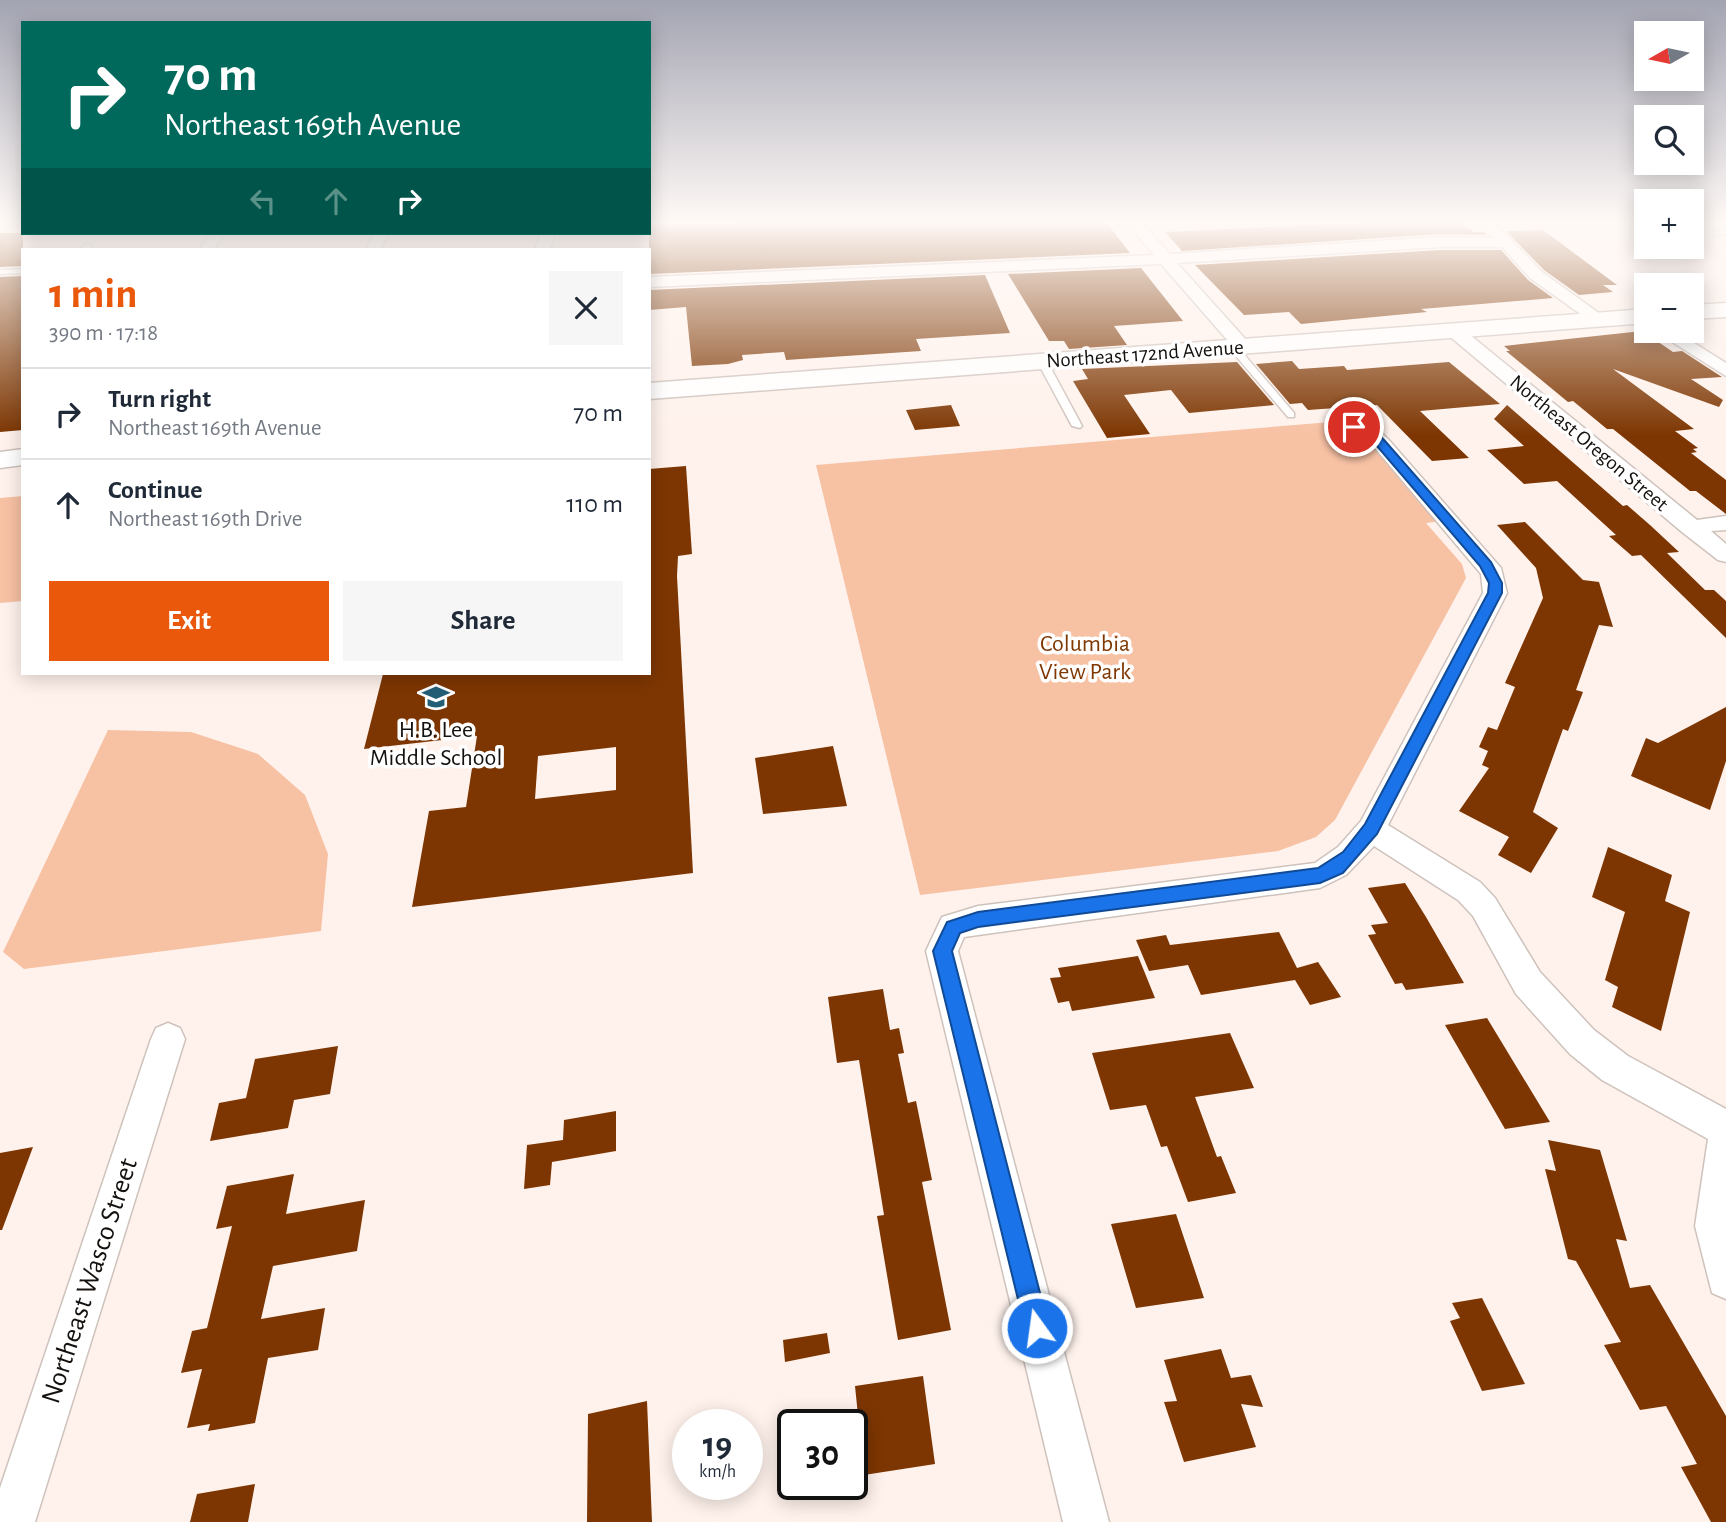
<!DOCTYPE html>
<html lang="en">
<head>
<meta charset="utf-8">
<style>
	body { margin:0; font-family:"Alegreya Sans",sans-serif; background:#f6f6f7; color:#1f2937; height:100vh; display:flex; flex-direction:column; font-size:26px; white-space:nowrap }
	* { box-sizing:border-box; margin:0 }
	p { font-size:23px; color:#747a83 }
	.icon { flex:none; width:38px; height:38px; fill:none; stroke:currentColor; stroke-width:2; stroke-linecap:round; stroke-linejoin:round }
	.map { position:relative; flex:1; overflow:hidden }
	.details { position:absolute; left:21px; top:248px; width:630px; height:427px; display:flex; flex-direction:column; background:#fff; border-radius:0px; box-shadow:0 4px 18px #0003 }
	.details>* { flex:none }
	.top-card { position:absolute; left:21px; top:21px; width:630px; height:214px; border-radius:0px; box-shadow:0 4px 18px #0003; background:#00695c; color:#fff; overflow:hidden }
	.needle { width:46px; rotate:261deg }
	.fabs { position:absolute; left:1634px; top:21px; display:grid; gap:14px }
	.fabs a { display:grid; place-items:center; width:70px; height:70px; border-radius:0px; background:#fff; box-shadow:0 4px 18px #0003; font-size:35px }
	.speed { position:absolute; left:672px; top:1409px; display:flex; gap:14px; font-size:35px; font-weight:700; text-align:center }
	.speed>* { display:grid; place-content:center; width:91px; height:91px; border-radius:50%; background:#fff; box-shadow:0 4px 18px #0003; line-height:1 }
	.speed small { font-size:18px; font-weight:400 }
	.speed .limit { border:4px solid #111; border-radius:10px; background:#fff; color:#111 }
	.pin { position:absolute; display:grid; place-items:center; width:60px; height:60px; color:#fff; margin:-30px; border:4px solid #fff; border-radius:50%; box-shadow:0 2px 7px #0007 }
	.me { position:absolute; width:77px; margin:-38px; rotate:346deg; stroke-linejoin:round; filter:drop-shadow(0 0 5px #0008) }
	.turn { display:flex; align-items:center; gap:24px; height:147px; padding:0 28px; font-size:32px }
	.turn .icon { width:91px; height:91px; stroke-width:2.5 }
	.turn b { display:block; font-size:49px; line-height:60px }
	.lanes { display:flex; align-items:center; height:66px; padding:0 28px; background:#0003; justify-content:center; gap:35px; direction:ltr }
	.lanes .off { opacity:.35 }
	.round { display:grid; place-items:center; flex:none; width:74px; height:74px; border-radius:0px; background:#f6f6f7 }
	.headline { display:flex; align-items:center; justify-content:space-between; height:119px; padding:0 28px }
	h1 { font-size:42px; font-weight:700; line-height:52px; color:#ea580c }
	.primary-button { display:flex; gap:14px; margin-top:auto; padding:14px 28px }
	.primary-button a { flex:1; height:80px; border-radius:0px; background:#ea580c; color:#fff; font-size:28px; font-weight:700; line-height:80px; text-align:center }
	.primary-button a+a { background:#f6f6f7; color:#1f2937 }
	ul { padding:0; list-style:none }
	li { display:flex; align-items:center; gap:21px; height:91px; padding:0 28px; border-top:2px solid #e0e1e3 }
	li div { flex:1 }
	li b { display:block; font-size:26px }
	li em { font-style:normal }
	.map>svg:first-child { display:block }
	.green { fill:#f7c1a4 }
	.building { fill:#7d3602; fill-rule:evenodd }
	.lines { fill:none; stroke-linecap:round; stroke-linejoin:round }
	.lane-casing { stroke:#cec2bc; stroke-width:3 }
	.street-casing { stroke:#cec2bc; stroke-width:3 }
	.secondary-casing { stroke:#cec2bc; stroke-width:3 }
	.lane { fill:#fff; fill-rule:evenodd }
	.street { fill:#fff; fill-rule:evenodd }
	.secondary { fill:#fff; fill-rule:evenodd }
	.route { fill:#1a73e8; stroke:#114b97; stroke-width:2 }
	.labels { text-anchor:middle; dominant-baseline:central; stroke-width:7; stroke-linejoin:round; paint-order:stroke }
	.far-street-label { font-size:21px; fill:#15110e; stroke:#fff }
	.park-label { font-size:24px; fill:#803803; stroke:#fff }
	.poi-label { font-size:24px; fill:#15110e; stroke:#fff }
	.near-street-label { font-size:28px; fill:#15110e; stroke:#fff }
</style>
</head>
<body>
<div class="map">
<svg width="1726" height="1522" viewBox="0 0 1726 1522">
	<rect width="100%" height="100%" fill="#fff2ec"/>
	<path class="green" d="M 1355,420 L 1450,520 L 1426,523 L 1462,564 L 1466,578 L 1335,820 L 1316,837 L 1278,851 L 920,895 L 816,465 Z
		M 23,496 L 23,601 L 0,603 L 0,498 Z
		M 108,730 L 191,732 L 258,754 L 305,795 L 328,854 L 321,931 L 24,969 L 3,952 Z"/>
	<path class="building" d="M 767,222 L 1106,222 L 1130,253 L 649,274 L 649,225 Z
		M 1372,222 L 1461,222 L 1474,232 L 1484,232 L 1487,235 L 1440,234 L 1182,251 L 1165,232 Z
		M 1543,230 L 1617,285 L 1603,285 L 1613,292 L 1579,295 L 1544,270 L 1506,231 Z
		M 0,233 L 23,233 L 23,266 L 0,267 Z
		M 1440,250 L 1501,250 L 1528,280 L 1553,298 L 1421,309 L 1427,312 L 1301,324 L 1289,312 L 1244,315 L 1195,265 Z
		M 1141,268 L 1183,321 L 1114,326 L 1127,345 L 1069,349 L 1064,341 L 1049,341 L 1008,274 Z
		M 985,275 L 1010,333 L 916,339 L 921,351 L 786,360 L 784,352 L 742,355 L 743,360 L 728,364 L 692,366 L 686,307 L 649,310 L 649,290 Z
		M 23,276 L 23,430 L 0,432 L 0,277 Z
		M 1642,331 L 1673,352 L 1682,351 L 1722,377 L 1691,379 L 1723,400 L 1719,407 L 1613,369 L 1694,429 L 1675,431 L 1698,448 L 1693,449 L 1697,452 L 1691,453 L 1726,480 L 1726,514 L 1696,491 L 1690,491 L 1613,429 L 1607,429 L 1573,401 L 1568,402 L 1506,351 L 1510,351 L 1504,346 Z
		M 1292,361 L 1299,369 L 1344,366 L 1347,370 L 1449,362 L 1500,404 L 1420,411 L 1469,458 L 1432,461 L 1377,405 L 1308,410 L 1302,403 L 1290,404 L 1256,364 Z
		M 1237,362 L 1274,405 L 1189,413 L 1171,390 L 1124,395 L 1150,434 L 1107,438 L 1073,381 L 1088,379 L 1082,369 Z
		M 951,405 L 960,426 L 915,430 L 906,410 Z
		M 1507,405 L 1623,506 L 1627,505 L 1650,525 L 1679,552 L 1667,553 L 1705,590 L 1714,590 L 1726,601 L 1726,638 L 1641,555 L 1632,556 L 1609,536 L 1616,535 L 1557,481 L 1524,484 L 1487,450 L 1524,446 L 1494,419 Z
		M 686,466 L 692,554 L 678,556 L 677,576 L 693,873 L 412,907 L 429,811 L 466,807 L 477,736 L 364,749 L 383,674 L 649,674 L 649,469 ZM 616,747 L 616,790 L 535,799 L 538,756 Z
		M 1525,522 L 1583,580 L 1599,582 L 1613,627 L 1599,625 L 1576,690 L 1583,692 L 1568,731 L 1563,729 L 1533,812 L 1558,828 L 1531,873 L 1498,855 L 1509,837 L 1459,811 L 1489,768 L 1482,765 L 1488,751 L 1479,747 L 1488,727 L 1497,730 L 1515,687 L 1505,683 L 1543,598 L 1536,568 L 1497,525 Z
		M 1726,707 L 1726,761 L 1710,810 L 1631,776 L 1646,738 L 1658,743 Z
		M 833,746 L 847,806 L 763,814 L 755,758 Z
		M 1608,847 L 1672,875 L 1665,901 L 1690,912 L 1661,1031 L 1612,1007 L 1618,987 L 1605,980 L 1625,912 L 1592,897 Z
		M 1405,883 L 1426,917 L 1464,983 L 1406,990 L 1402,983 L 1395,984 L 1368,935 L 1376,934 L 1371,925 L 1388,923 L 1368,888 Z
		M 1279,932 L 1297,968 L 1318,962 L 1341,997 L 1310,1005 L 1295,980 L 1201,995 L 1188,965 L 1149,971 L 1136,940 L 1166,935 L 1170,945 Z
		M 1138,956 L 1155,998 L 1072,1011 L 1069,1001 L 1058,1003 L 1050,978 L 1061,977 L 1058,968 Z
		M 883,989 L 890,1030 L 899,1028 L 904,1053 L 898,1054 L 908,1103 L 916,1101 L 932,1180 L 922,1182 L 951,1330 L 898,1340 L 877,1216 L 884,1215 L 859,1060 L 837,1063 L 828,997 Z
		M 1487,1018 L 1550,1122 L 1505,1129 L 1445,1025 Z
		M 1230,1033 L 1254,1088 L 1195,1097 L 1217,1157 L 1221,1156 L 1236,1193 L 1188,1202 L 1167,1146 L 1161,1147 L 1146,1105 L 1110,1110 L 1092,1053 Z
		M 338,1046 L 330,1094 L 294,1100 L 288,1128 L 210,1141 L 219,1103 L 246,1098 L 255,1059 Z
		M 616,1111 L 616,1151 L 552,1162 L 550,1185 L 524,1189 L 527,1145 L 563,1140 L 564,1120 Z
		M 1548,1140 L 1600,1150 L 1627,1241 L 1616,1239 L 1630,1288 L 1650,1285 L 1726,1416 L 1726,1522 L 1711,1522 L 1681,1467 L 1697,1464 L 1666,1406 L 1640,1410 L 1604,1345 L 1621,1342 L 1576,1261 L 1568,1259 L 1545,1169 L 1556,1171 Z
		M 33,1147 L 2,1230 L 0,1230 L 0,1153 Z
		M 294,1174 L 286,1214 L 365,1200 L 357,1251 L 273,1266 L 261,1319 L 325,1308 L 318,1350 L 268,1358 L 255,1423 L 208,1431 L 210,1424 L 187,1428 L 202,1369 L 181,1373 L 192,1331 L 207,1328 L 232,1226 L 216,1229 L 227,1186 Z
		M 1176,1214 L 1204,1298 L 1136,1308 L 1111,1224 Z
		M 1482,1298 L 1525,1384 L 1482,1391 L 1450,1321 L 1460,1318 L 1452,1303 Z
		M 827,1333 L 830,1353 L 785,1362 L 783,1340 Z
		M 1221,1349 L 1231,1378 L 1251,1375 L 1263,1407 L 1241,1404 L 1256,1447 L 1184,1462 L 1164,1402 L 1177,1401 L 1164,1360 Z
		M 923,1376 L 935,1464 L 864,1475 L 855,1386 Z
		M 647,1401 L 652,1522 L 587,1522 L 588,1414 Z
		M 255,1484 L 248,1522 L 190,1522 L 197,1494 Z"/>
	<g class="lines">
		<defs>
			<path id="lane" d="M 1726,230 L 1726,234 L 1714,235 L 1710,233 Z
				M 85,244 L 92,246 L 88,250 L 80,250 Z
				M 23,269 L 23,273 L 0,274 L 0,270 Z
				M 1230,345 L 1236,345 L 1294,413 L 1294,417 L 1288,417 L 1230,349 Z
				M 1039,359 L 1047,361 L 1082,426 L 1080,428 L 1072,426 L 1037,361 Z"/>
			<path id="street" d="M 1126,222 L 1141,222 L 1170,254 L 1440,237 L 1493,238 L 1479,222 L 1494,222 L 1542,272 L 1607,319 L 1599,324 L 1593,323 L 1530,278 L 1502,247 L 1440,247 L 1177,263 L 1248,342 L 1251,346 L 1242,351 L 1236,350 L 1161,264 L 649,287 L 649,277 L 1154,255 Z
				M 211,233 L 225,233 L 213,250 L 199,250 Z
				M 374,233 L 388,233 L 380,250 L 366,250 Z
				M 541,233 L 555,233 L 550,250 L 535,250 Z
				M 1453,325 L 1459,326 L 1697,520 L 1726,516 L 1726,530 L 1711,531 L 1726,544 L 1726,562 L 1718,560 L 1682,532 L 1447,334 L 1444,330 L 1447,326 Z
				M 1655,331 L 1675,331 L 1726,363 L 1726,376 Z
				M 1350,422 L 1373,425 L 1388,439 L 1501,568 L 1507,593 L 1388,825 L 1480,882 L 1495,898 L 1540,972 L 1594,1030 L 1628,1056 L 1726,1109 L 1726,1299 L 1712,1293 L 1695,1226 L 1708,1139 L 1602,1080 L 1570,1054 L 1516,994 L 1473,916 L 1458,900 L 1374,846 L 1346,875 L 1320,888 L 964,937 L 958,951 L 1109,1522 L 1063,1522 L 926,951 L 942,917 L 978,906 L 1315,863 L 1338,847 L 1361,821 L 1483,593 L 1481,574 L 1374,447 L 1349,440 L 1340,428 Z
				M 168,1023 L 180,1028 L 185,1039 L 35,1522 L 0,1522 L 0,1488 L 151,1039 L 156,1028 Z"/>
			<path id="secondary" d="M 1726,303 L 1726,317 L 1692,319 L 1692,305 Z
				M 1647,309 L 1647,323 L 649,399 L 649,383 Z
				M 23,449 L 23,465 L 0,468 L 0,452 Z"/>
		</defs>
		<use href="#lane" class="lane-casing"/>
		<use href="#street" class="street-casing"/>
		<use href="#secondary" class="secondary-casing"/>
		<use href="#lane" class="lane"/>
		<use href="#street" class="street"/>
		<use href="#secondary" class="secondary"/>
	</g>
	<linearGradient id="sky" x2="0" y2="1"><stop stop-color="#a3a4b2"/><stop offset="0.51" stop-color="#fff9f6"/><stop offset="1" stop-color="#fff9f6" stop-opacity="0"/></linearGradient>
	<rect width="1726" height="435" fill="url(#sky)"/>
	<path class="route" d="M 1354,423 L 1370,426 L 1385,441 L 1491,562 L 1502,583 L 1502,593 L 1377,834 L 1343,873 L 1320,883 L 978,927 L 960,933 L 952,951 L 1049,1328 L 1046,1337 L 1037,1340 L 1029,1337 L 1025,1328 L 933,951 L 947,922 L 978,912 L 1318,868 L 1343,852 L 1365,824 L 1488,593 L 1489,583 L 1480,566 L 1377,446 L 1363,431 L 1350,429 L 1350,424 Z"/>
	<defs>
		<symbol id="school-bare" viewBox="-9 -9 18 18"><path d="M0-5L7-2L0 1L-7-2ZM-4 1L0 2.5L4 1V4Q0 6-4 4Z" fill="#235e77" stroke="#fff" stroke-width="2.5" paint-order="stroke"/></symbol>
	</defs>
	<g fill-rule="evenodd">
		<use href="#school-bare" x="417" y="678" width="38" height="38"/>
	</g>
	<g class="labels">
		<g class="far-street-label">
			<text transform="translate(1145 354) rotate(-4)">Northeast 172nd Avenue</text>
			<text transform="translate(1589 443) rotate(40)">Northeast Oregon Street</text>
		</g>
		<g class="park-label">
			<text x="1085" y="644">Columbia<tspan x="1085" dy="28">View Park</tspan></text>
		</g>
		<g class="poi-label">
			<text x="436" y="730">H.B. Lee<tspan x="436" dy="28">Middle School</tspan></text>
		</g>
		<g class="near-street-label">
			<text transform="translate(90 1281) rotate(-72)">Northeast Wasco Street</text>
		</g>
	</g>
</svg>
<div class="fabs">
<a><svg class="needle" viewBox="-14 -14 28 28"><path d="M0-13l5 13h-10z" fill="#e53935"/><path d="M0 13l5-13h-10z" fill="#747a83"/></svg></a>
<a><svg class="icon" aria-label="search" viewBox="0 0 24 24"><circle cx="10" cy="10" r="6"/><path d="M15 15l6 6"/></svg></a>
<a>+</a>
<a>−</a>
</div>
<div class="speed"><div>19<small>km/h</small></div><div class="limit">30</div></div>
<div class="pin" style="left:1354px;top:427px;background:#d93025"><svg class="icon" aria-label="arrive" viewBox="0 0 24 24"><path d="M6 21V4h12l-3 4 3 4H6"/></svg></div>
<svg class="me" style="left:1037px;top:1328px" viewBox="-20 -20 40 40"><circle r="17" fill="#1a73e8" stroke="#fff" stroke-width="3"/><path d="M0-11L8 9 0 5-8 9z" fill="#fff"/></svg>
<div class="top-card">
<div class="turn"><svg class="icon" aria-label="right" viewBox="0 0 24 24"><path d="M7 20v-9h11M14 6l5 5-5 5"/></svg><div><b>70 m</b>Northeast 169th Avenue</div></div>
<div class="lanes"><svg class="icon off" aria-label="left" viewBox="0 0 24 24"><path d="M17 20v-9H6M10 6l-5 5 5 5"/></svg><svg class="icon off" aria-label="ahead" viewBox="0 0 24 24"><path d="M12 20V5M6 11l6-6 6 6"/></svg><svg class="icon" aria-label="right" viewBox="0 0 24 24"><path d="M7 20v-9h11M14 6l5 5-5 5"/></svg></div>
</div>
<section class="details">
<div class="headline"><div><h1>1 min</h1><p>390 m · 17:18</p></div><a class="round"><svg class="icon" aria-label="close" viewBox="0 0 24 24"><path d="M6 6l12 12M18 6L6 18"/></svg></a></div>
<ul>
<li><svg class="icon" aria-label="right" viewBox="0 0 24 24"><path d="M7 20v-9h11M14 6l5 5-5 5"/></svg><div><b>Turn right</b><p>Northeast 169th Avenue</p></div><em>70 m</em></li>
<li><svg class="icon" aria-label="ahead" viewBox="0 0 24 24"><path d="M12 20V5M6 11l6-6 6 6"/></svg><div><b>Continue</b><p>Northeast 169th Drive</p></div><em>110 m</em></li>
</ul>
<div class="primary-button"><a>Exit</a><a>Share</a></div>
</section>
</div>
</body>
</html>
